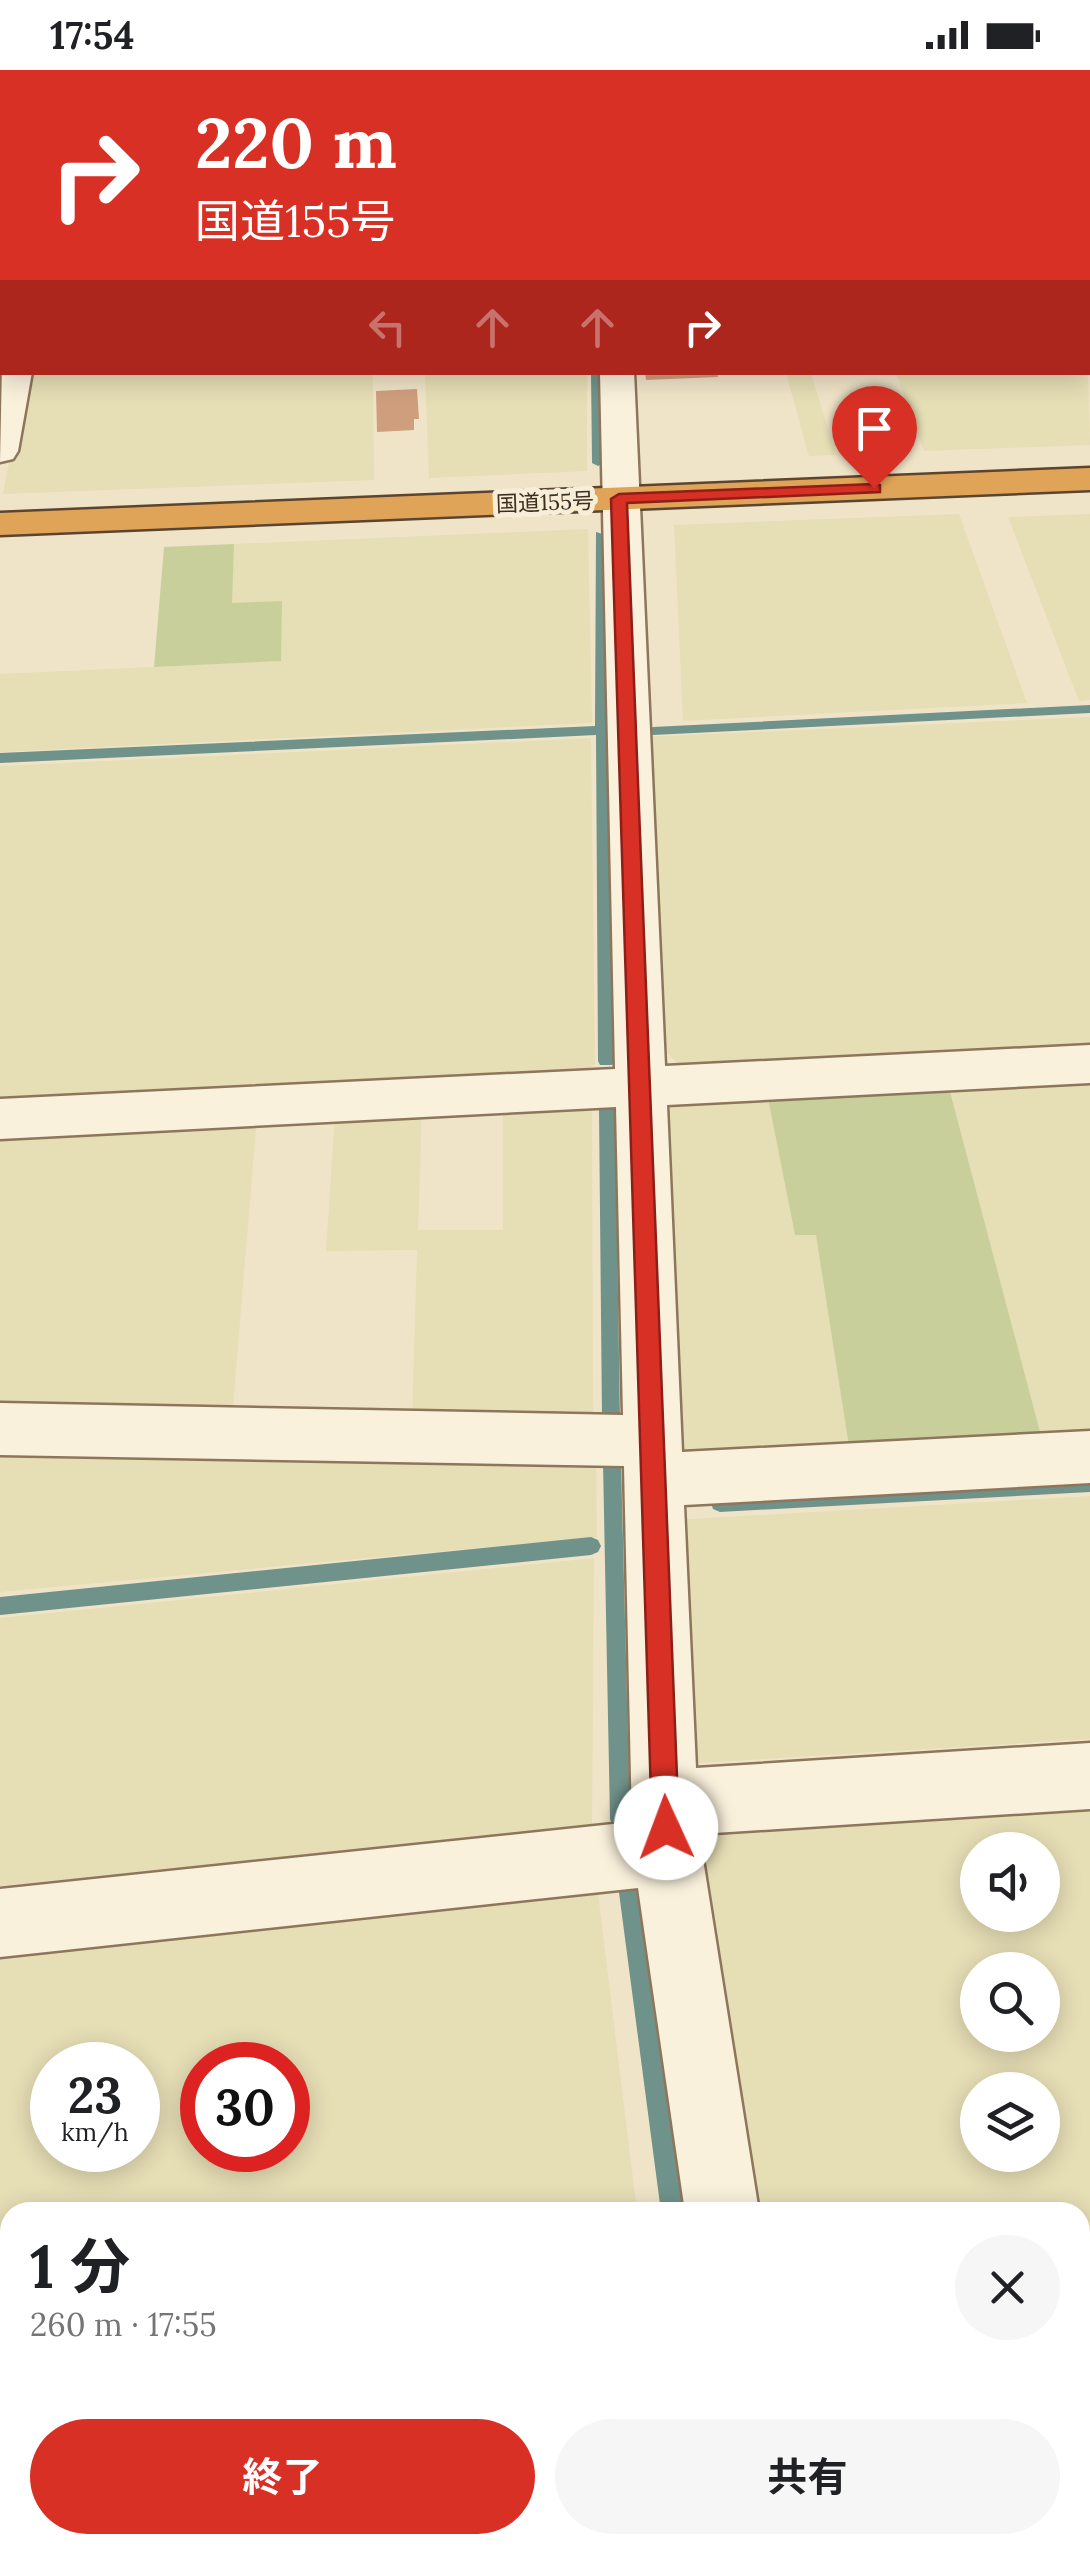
<!DOCTYPE html>
<html lang="ja">
<head>
<meta charset="utf-8">
<style>
	body { margin:0; font-family:Lora,"Noto Sans JP",serif; background:#f6f6f6; color:#202124; height:100vh; display:flex; flex-direction:column; font-size:38px; white-space:nowrap }
	* { box-sizing:border-box; margin:0 }
	p { font-size:32px; color:#757577 }
	.icon { flex:none; width:55px; height:55px; fill:none; stroke:currentColor; stroke-width:2; stroke-linecap:round; stroke-linejoin:round }
	.map { position:relative; flex:1; overflow:hidden }
	.sheet { position:absolute; left:0px; top:2132px; width:1090px; height:352px; display:flex; flex-direction:column; background:#fff; border-radius:30px 30px 0 0; box-shadow:0 5px 25px #0003 }
	.sheet>* { flex:none }
	.top-card { position:absolute; left:0px; top:0px; width:1090px; height:305px; box-shadow:0 5px 25px #0003; background:#d93025; color:#fff; overflow:hidden }
	.controls { position:absolute; left:960px; top:1762px; display:grid; gap:20px }
	.controls a { display:grid; place-items:center; width:100px; height:100px; border-radius:50%; background:#fff; box-shadow:0 5px 25px #0003; font-size:50px }
	.speed { position:absolute; left:30px; top:1972px; display:flex; gap:20px; font-size:50px; font-weight:700; text-align:center }
	.speed>* { display:grid; place-content:center; width:130px; height:130px; border-radius:50%; background:#fff; box-shadow:0 5px 25px #0003; line-height:1 }
	.speed small { font-size:25px; font-weight:400 }
	.speed .limit { border:15px solid #d22; background:#fff; color:#111 }
	.pin { position:absolute; display:grid; place-items:center; width:85px; height:85px; color:#fff; margin:-102px -42px; border-radius:50% 50% 50% 0; rotate:-45deg; box-shadow:0 0 10px #0007 }
	.pin .icon { rotate:45deg }
	.me { position:absolute; width:110px; margin:-55px; rotate:358deg; stroke-linejoin:round; filter:drop-shadow(0 0 8px #0008) }
	.turn { display:flex; align-items:center; gap:35px; height:210px; padding:0 30px; font-size:45px }
	.turn .icon { width:130px; height:130px; stroke-width:2.5 }
	.turn b { display:block; font-size:70px; line-height:85px }
	.lanes { display:flex; align-items:center; height:95px; padding:0 30px; background:#0003; justify-content:center; gap:50px; direction:ltr }
	.lanes .off { opacity:.35 }
	.round { display:grid; place-items:center; flex:none; width:105px; height:105px; border-radius:52px; background:#f6f6f6 }
	.headline { display:flex; align-items:center; justify-content:space-between; height:170px; padding:0 30px }
	h1 { font-size:60px; font-weight:700; line-height:75px }
	.action { display:flex; gap:20px; margin-top:auto; padding:20px 30px }
	.action a { flex:1; height:115px; border-radius:60px; background:#d93025; color:#fff; font-size:40px; font-weight:700; line-height:115px; text-align:center }
	.action a+a { background:#f6f6f6; color:#202124 }
	.status { display:flex; justify-content:space-between; align-items:center; height:70px; padding:0 50px; background:#fff; direction:ltr }
	.status svg { height:28px; fill:currentColor }
	.map>svg:first-child { display:block }
	.farmland { fill:#e6deb5; fill-rule:evenodd }
	.green { fill:#c9cf9b }
	.lines { fill:none; stroke-linecap:round; stroke-linejoin:round }
	.stream { fill:#6f938a; fill-rule:evenodd }
	.building { fill:#cf9f7d }
	.street-casing { stroke:#8d765c; stroke-width:5 }
	.secondary-casing { stroke:#6f573f; stroke-width:5 }
	.highway-casing { stroke:#5b4430; stroke-width:5 }
	.street { fill:#faf1dc; fill-rule:evenodd }
	.secondary { fill:#faf1dc; fill-rule:evenodd }
	.highway { fill:#e0a458; fill-rule:evenodd }
	.route { fill:#d93025; stroke:#8d1f18; stroke-width:2.5 }
	.labels { text-anchor:middle; dominant-baseline:central; stroke-width:10; stroke-linejoin:round; paint-order:stroke }
	.far-street-label { font-size:22px; fill:#3d2e20; stroke:#f7eed8 }
</style>
</head>
<body>
<div class="status"><b>17:54</b><svg viewBox="0 0 49 12"><path d="M0 12V9h3v3zM5 12V6h3v6zM10 12V3h3v9zM15 12V0h3v12zM26 1h20v11H26zM47 4h2v5h-2z"/></svg></div>
<div class="map">
<svg width="1090" height="2484" viewBox="0 0 1090 2484">
	<rect width="100%" height="100%" fill="#f0e4c8"/>
	<path class="farmland" d="M 654,0 L 1058,0 L 1062,2 L 663,2 Z
		M 1088,297 L 1090,375 L 924,381 L 896,303 L 1088,302 Z
		M 26,303 L 373,303 L 374,410 L 3,424 Z
		M 425,303 L 587,303 L 587,401 L 429,408 Z
		M 786,303 L 811,303 L 836,385 L 809,386 Z
		M 959,444 L 1027,633 L 683,651 L 674,455 Z
		M 1090,444 L 1090,630 L 1079,631 L 1008,447 Z
		M 588,459 L 592,653 L 0,682 L 0,604 L 281,591 L 231,533 L 234,474 Z
		M 1090,647 L 1090,982 L 684,1000 L 659,975 L 642,667 Z
		M 591,668 L 595,994 L 582,1003 L 0,1036 L 0,696 Z
		M 1090,1007 L 1090,1370 L 1043,1373 L 948,1014 Z
		M 767,1023 L 795,1165 L 816,1164 L 850,1383 L 688,1391 L 674,1374 L 665,1039 L 681,1027 Z
		M 592,1031 L 593,1354 L 412,1351 L 417,1180 L 326,1181 L 335,1044 L 422,1039 L 418,1160 L 503,1160 L 503,1035 Z
		M 257,1047 L 232,1348 L 0,1345 L 0,1060 Z
		M 0,1379 L 596,1391 L 597,1467 L 0,1522 Z
		M 1090,1426 L 1090,1669 L 682,1694 L 673,1450 Z
		M 594,1488 L 592,1756 L 0,1816 L 0,1548 Z
		M 1090,1727 L 1090,2458 L 1080,2459 L 1080,2142 L 753,2142 L 696,1781 L 710,1751 ZM 978,1780 L 1042,1780 L 1042,1845 L 978,1845 ZM 978,1900 L 1042,1900 L 1042,1965 L 978,1965 ZM 978,2020 L 1042,2020 L 1042,2085 L 978,2085 Z
		M 597,1815 L 637,2142 L 10,2142 L 10,2224 L 0,2226 L 0,1887 ZM 52,1995 L 138,1995 L 138,2080 L 52,2080 ZM 202,1995 L 288,1995 L 288,2080 L 202,2080 Z
		M 96,2475 L 676,2475 L 677,2484 L 96,2484 Z"/>
	<path class="green" d="M 234,474 L 232,533 L 282,531 L 281,591 L 154,597 L 164,477 Z
		M 948,1014 L 1043,1373 L 850,1383 L 816,1165 L 795,1165 L 767,1023 Z"/>
	<g class="lines">
		<path class="stream" d="M 0,263 L 2,263 L 2,269 L 0,269 Z
			M 591,302 L 603,302 L 604,393 L 598,396 L 592,393 Z
			M 596,462 L 606,465 L 614,991 L 612,995 L 600,995 L 598,991 L 596,665 L 0,693 L 0,683 L 595,656 Z
			M 1090,635 L 1090,643 L 653,665 L 646,661 L 653,657 Z
			M 607,1032 L 615,1038 L 620,1349 L 617,1355 L 611,1357 L 605,1355 L 602,1349 L 599,1038 Z
			M 612,1384 L 619,1386 L 621,1392 L 630,1749 L 627,1756 L 620,1759 L 613,1756 L 610,1749 L 603,1392 L 605,1386 Z
			M 1090,1406 L 1090,1422 L 720,1442 L 713,1439 L 711,1433 L 713,1427 L 720,1424 Z
			M 591,1467 L 598,1470 L 601,1476 L 598,1482 L 591,1485 L 0,1545 L 0,1527 Z
			M 629,1804 L 637,1807 L 640,1815 L 685,2142 L 661,2142 L 618,1815 L 621,1807 Z
			M 704,2475 L 730,2475 L 731,2483 L 705,2484 Z"/>
	</g>
	<path class="building" d="M 645,302 L 717,302 L 718,307 L 646,310 Z
		M 417,319 L 419,349 L 414,349 L 414,360 L 377,362 L 376,321 Z"/>
	<g class="lines">
		<defs>
			<path id="street" d="M 305,0 L 333,0 L 333,2 L 305,2 Z
				M 1052,0 L 1083,0 L 1084,2 L 1054,2 Z
				M 0,121 L 2,121 L 2,139 L 0,139 Z
				M 1088,128 L 1090,128 L 1090,151 L 1088,151 Z
				M 1088,211 L 1090,211 L 1090,231 L 1088,231 Z
				M 2,295 L 2,302 L 32,302 L 18,381 L 13,389 L 0,392 Z
				M 600,302 L 634,302 L 665,996 L 1090,975 L 1090,1013 L 667,1035 L 682,1382 L 1090,1361 L 1090,1413 L 684,1435 L 696,1698 L 1090,1673 L 1090,1739 L 699,1764 L 759,2142 L 685,2142 L 638,1818 L 0,1887 L 0,1819 L 632,1752 L 624,1396 L 0,1385 L 0,1333 L 623,1345 L 616,1037 L 0,1069 L 0,1029 L 615,999 Z
				M 732,2475 L 814,2475 L 815,2484 L 733,2484 Z"/>
			<path id="secondary" d="M 588,0 L 624,0 L 625,2 L 590,2 Z
				M 1088,115 L 1090,115 L 1090,134 L 1088,134 Z"/>
			<path id="highway" d="M 1090,398 L 1090,420 L 0,465 L 0,443 Z"/>
		</defs>
		<use href="#street" class="street-casing"/>
		<use href="#secondary" class="secondary-casing"/>
		<use href="#highway" class="highway-casing"/>
		<use href="#street" class="street"/>
		<use href="#secondary" class="secondary"/>
		<use href="#highway" class="highway"/>
	</g>
	<path class="route" d="M 874,414 L 880,415 L 880,422 L 627,433 L 679,1758 L 675,1767 L 666,1771 L 656,1767 L 652,1758 L 611,429 L 619,424 Z"/>
	<g class="labels">
		<g class="far-street-label">
			<text transform="translate(545 432) rotate(-2)">国道155号</text>
		</g>
	</g>
</svg>
<div class="controls">
<a><svg class="icon" aria-label="sound" viewBox="0 0 24 24"><path d="M4 9h4l5-4v14l-5-4H4zM17 9q2 3 0 6"/></svg></a>
<a><svg class="icon" aria-label="search" viewBox="0 0 24 24"><circle cx="10" cy="10" r="6"/><path d="M15 15l6 6"/></svg></a>
<a><svg class="icon" aria-label="layers" viewBox="0 0 24 24"><path d="M12 4l9 5-9 5-9-5zM3 14l9 5 9-5"/></svg></a>
</div>
<div class="speed"><div>23<small>km/h</small></div><div class="limit">30</div></div>
<div class="pin" style="left:874px;top:418px;background:#d93025"><svg class="icon" aria-label="arrive" viewBox="0 0 24 24"><path d="M6 21V4h12l-3 4 3 4H6"/></svg></div>
<svg class="me" style="left:666px;top:1758px" viewBox="-20 -20 40 40"><circle r="19" fill="#fff"/><path d="M0-13L10 11 0 6-10 11z" fill="#d93025"/></svg>
<div class="top-card">
<div class="turn"><svg class="icon" aria-label="right" viewBox="0 0 24 24"><path d="M7 20v-9h11M14 6l5 5-5 5"/></svg><div><b>220 m</b>国道155号</div></div>
<div class="lanes"><svg class="icon off" aria-label="left" viewBox="0 0 24 24"><path d="M17 20v-9H6M10 6l-5 5 5 5"/></svg><svg class="icon off" aria-label="ahead" viewBox="0 0 24 24"><path d="M12 20V5M6 11l6-6 6 6"/></svg><svg class="icon off" aria-label="ahead" viewBox="0 0 24 24"><path d="M12 20V5M6 11l6-6 6 6"/></svg><svg class="icon" aria-label="right" viewBox="0 0 24 24"><path d="M7 20v-9h11M14 6l5 5-5 5"/></svg></div>
</div>
<section class="sheet">
<div class="headline"><div><h1>1 分</h1><p>260 m · 17:55</p></div><a class="round"><svg class="icon" aria-label="close" viewBox="0 0 24 24"><path d="M6 6l12 12M18 6L6 18"/></svg></a></div>
<div class="action"><a>終了</a><a>共有</a></div>
</section>
</div>
</body>
</html>
